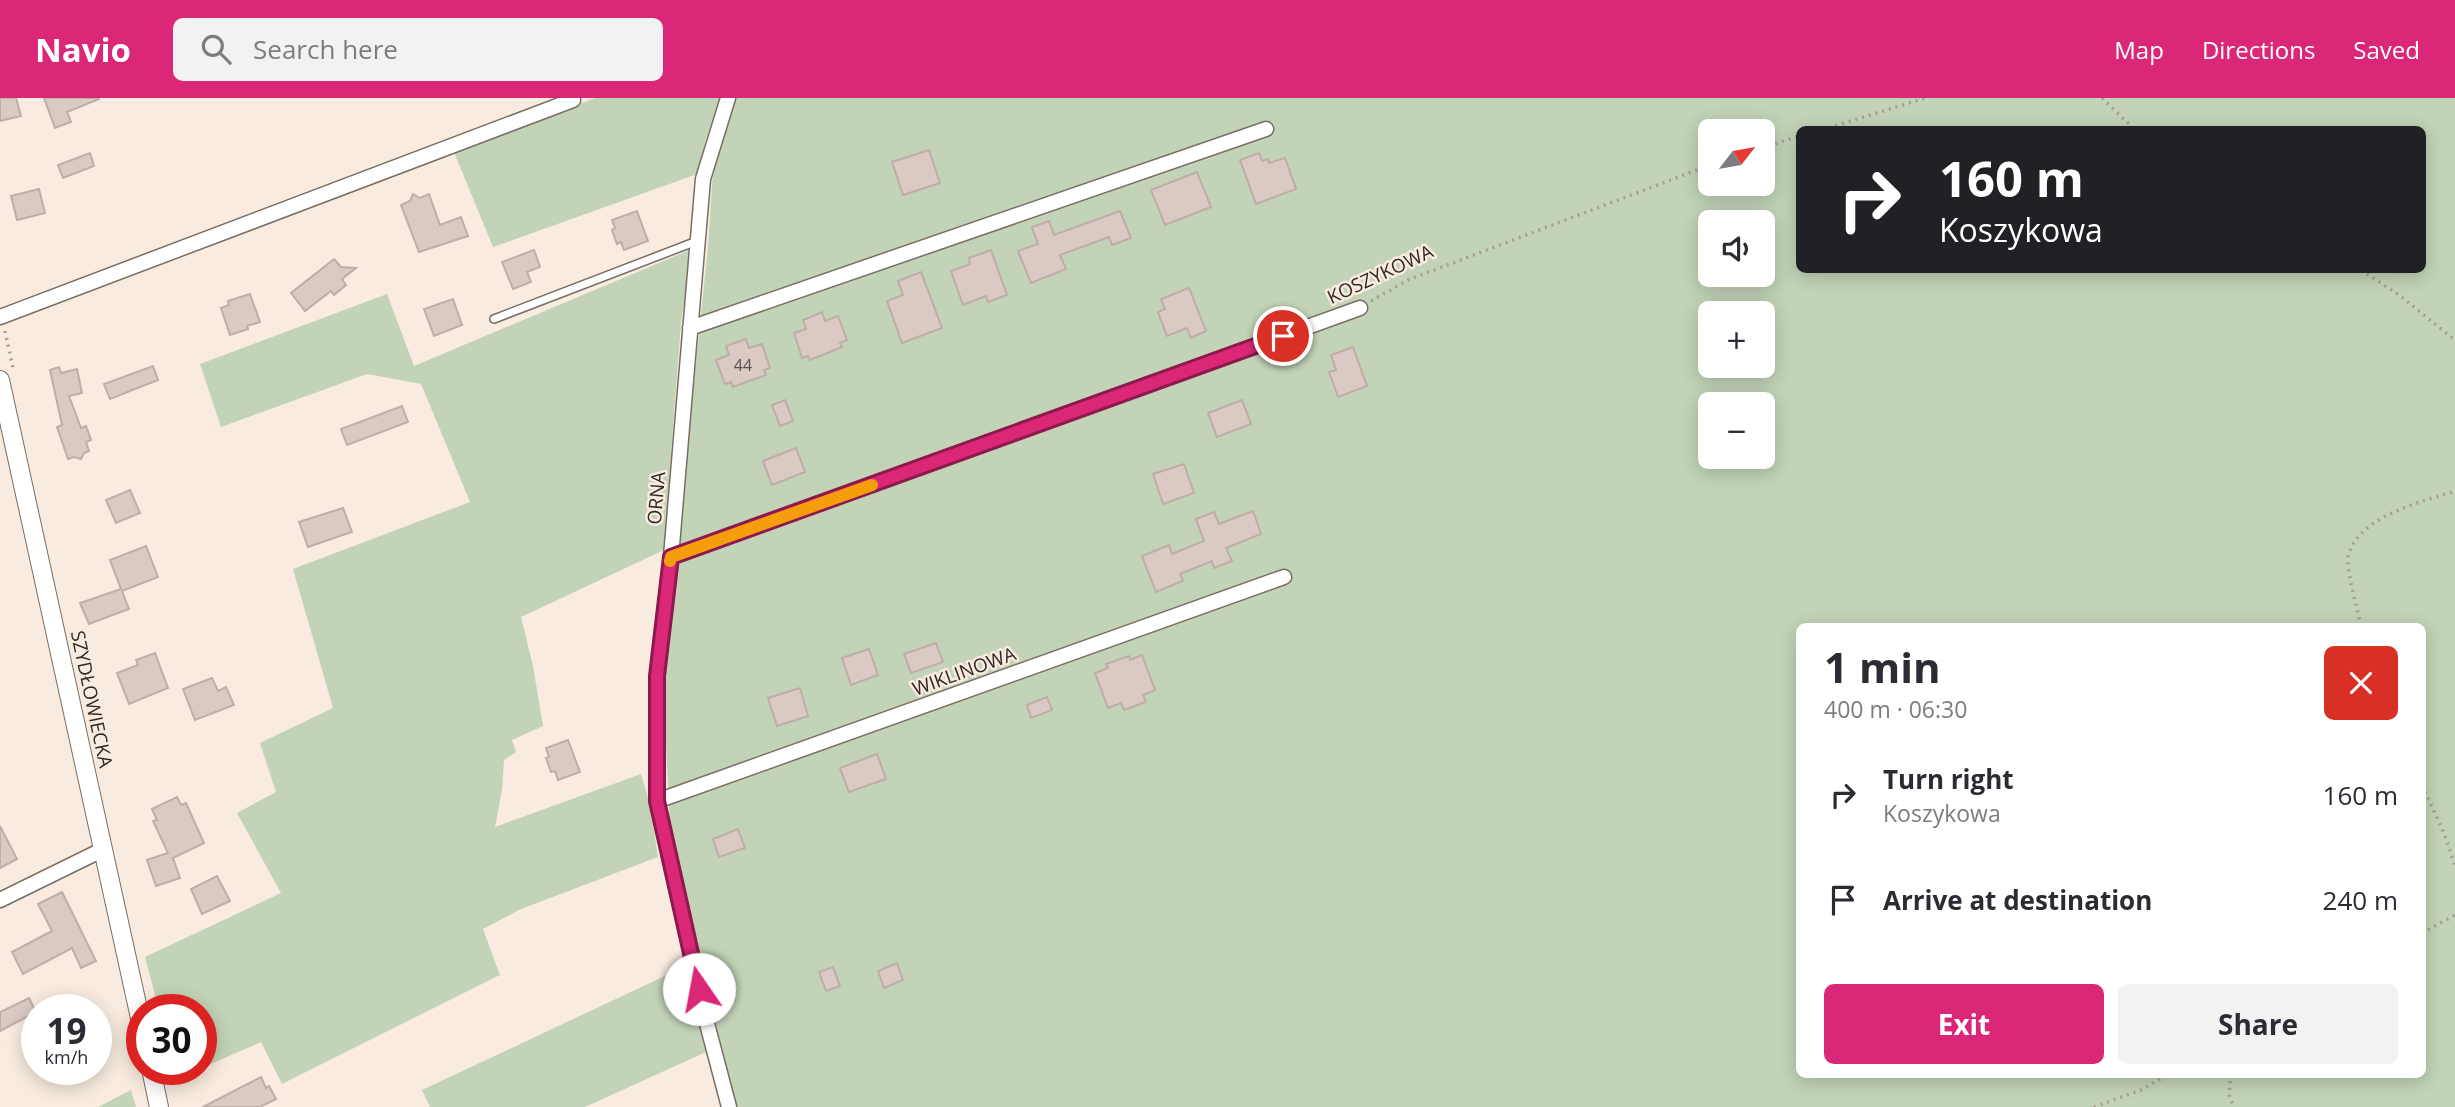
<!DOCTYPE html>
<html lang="en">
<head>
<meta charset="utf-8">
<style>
	body { margin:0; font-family:"Open Sans",sans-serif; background:#f2f2f3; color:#2b2b33; height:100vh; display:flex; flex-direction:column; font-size:26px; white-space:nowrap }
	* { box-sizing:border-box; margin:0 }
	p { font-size:23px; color:#7c7c81 }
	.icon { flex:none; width:38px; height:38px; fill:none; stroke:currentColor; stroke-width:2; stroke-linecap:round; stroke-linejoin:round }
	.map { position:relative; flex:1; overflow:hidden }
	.panel { position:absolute; left:1796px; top:525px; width:630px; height:455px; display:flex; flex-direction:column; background:#fff; border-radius:10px; box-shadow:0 4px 18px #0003 }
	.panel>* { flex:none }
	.guide { position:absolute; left:1796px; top:28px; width:630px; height:147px; border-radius:10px; box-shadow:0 4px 18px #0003; background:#202124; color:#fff; overflow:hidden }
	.needle { width:46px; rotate:59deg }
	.buttons { position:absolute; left:1698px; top:21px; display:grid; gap:14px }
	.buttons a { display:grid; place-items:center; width:77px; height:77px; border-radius:10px; background:#fff; box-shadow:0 4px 18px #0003; font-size:35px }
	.speed { position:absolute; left:21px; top:896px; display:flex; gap:14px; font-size:35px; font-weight:700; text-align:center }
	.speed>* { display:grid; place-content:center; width:91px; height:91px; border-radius:50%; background:#fff; box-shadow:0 4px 18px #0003; line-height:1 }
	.speed small { font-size:18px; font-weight:400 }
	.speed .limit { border:10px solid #d22; background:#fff; color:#111 }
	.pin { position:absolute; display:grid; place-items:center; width:60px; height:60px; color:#fff; margin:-30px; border:4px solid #fff; border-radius:50%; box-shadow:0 2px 7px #0007 }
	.me { position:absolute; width:77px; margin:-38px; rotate:348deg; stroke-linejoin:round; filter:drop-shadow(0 0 5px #0008) }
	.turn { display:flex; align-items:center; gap:24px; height:147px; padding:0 28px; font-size:32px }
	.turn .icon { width:91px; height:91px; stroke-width:2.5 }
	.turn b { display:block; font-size:49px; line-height:60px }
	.round { display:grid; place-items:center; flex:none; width:74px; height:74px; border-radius:10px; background:#f2f2f3 }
	.head { display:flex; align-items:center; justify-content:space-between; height:119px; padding:0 28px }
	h1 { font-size:42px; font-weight:700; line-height:52px }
	.button { display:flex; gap:14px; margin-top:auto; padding:14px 28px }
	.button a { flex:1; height:80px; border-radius:10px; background:#db2777; color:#fff; font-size:28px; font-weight:700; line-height:80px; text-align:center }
	.button a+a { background:#f2f2f3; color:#2b2b33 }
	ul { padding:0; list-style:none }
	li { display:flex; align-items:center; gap:21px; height:105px; padding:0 28px }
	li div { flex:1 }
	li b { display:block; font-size:26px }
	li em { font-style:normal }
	header { display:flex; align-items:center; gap:42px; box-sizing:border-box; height:98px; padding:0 35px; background:#db2777; color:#fff }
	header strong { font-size:33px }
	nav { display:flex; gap:38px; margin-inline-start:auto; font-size:24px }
	.search { width:490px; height:63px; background:#f2f2f3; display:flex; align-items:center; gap:18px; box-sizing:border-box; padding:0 24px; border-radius:10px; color:#7c7c81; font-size:26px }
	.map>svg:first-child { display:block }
	.green { fill:#c2d3b7; fill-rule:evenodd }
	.building { fill:#dbc9c3; stroke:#bfaea7; stroke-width:2 }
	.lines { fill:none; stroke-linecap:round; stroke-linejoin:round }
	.service-casing { stroke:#796e63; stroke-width:10 }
	.minor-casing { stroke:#796e63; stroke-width:17 }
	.tertiary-casing { stroke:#796e63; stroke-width:20 }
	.path { stroke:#a89d95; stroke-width:3.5; stroke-dasharray:2 5; stroke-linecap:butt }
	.service { stroke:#fff; stroke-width:7 }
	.minor { stroke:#fff; stroke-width:14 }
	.tertiary { stroke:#fff; stroke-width:18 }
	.route-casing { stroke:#8e194d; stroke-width:18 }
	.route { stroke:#db2777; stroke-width:12 }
	.slow { stroke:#f59e0b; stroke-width:12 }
	.labels { text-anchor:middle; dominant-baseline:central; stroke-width:5; stroke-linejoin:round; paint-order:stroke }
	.number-label { font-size:16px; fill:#5b524e }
	.street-label { font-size:19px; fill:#302b27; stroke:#f9ebdf }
</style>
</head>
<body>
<header>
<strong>Navio</strong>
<div class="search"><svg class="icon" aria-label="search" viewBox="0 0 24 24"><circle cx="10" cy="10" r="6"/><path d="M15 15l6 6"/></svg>Search here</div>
<nav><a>Map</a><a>Directions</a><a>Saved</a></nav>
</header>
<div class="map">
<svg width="2455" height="1009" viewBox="0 0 2455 1009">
	<rect width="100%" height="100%" fill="#f9ebdf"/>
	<path class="green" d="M 595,0 L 722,0 L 705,43 L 700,75 L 493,149 L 454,54 Z
		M 735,0 L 2455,0 L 2455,1009 L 736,1009 L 706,896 L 670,729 L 663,583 L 708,149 L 713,72 ZM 1799,32 L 2422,32 L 2422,172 L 1799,172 ZM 1710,33 L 1762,33 L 1762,86 L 1710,86 ZM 1710,124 L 1762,124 L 1762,177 L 1710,177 ZM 1710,215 L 1762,215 L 1762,268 L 1710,268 ZM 1710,306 L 1762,306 L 1762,359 L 1710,359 ZM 1799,528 L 2422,528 L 2422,976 L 1799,976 Z
		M 692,151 L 681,224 L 664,452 L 521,519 L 533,568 L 543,628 L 512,642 L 516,654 L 504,662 L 502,692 L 495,729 L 641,676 L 650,706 L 658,759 L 521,811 L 483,831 L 500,877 L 282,986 L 261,944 L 201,970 L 201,912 L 159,912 L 145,859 L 281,795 L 237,715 L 276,694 L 260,645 L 333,610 L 293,471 L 470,404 L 421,286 L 367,276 L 221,329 L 200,266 L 387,196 L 414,268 Z
		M 684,869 L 706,954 L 585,1009 L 430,1009 L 422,992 Z
		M 131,992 L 136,1009 L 98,1009 Z"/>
	<path class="building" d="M 0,0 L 16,0 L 21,18 L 0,23 Z
		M 44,0 L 99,0 L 99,1 L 67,14 L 71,24 L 55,30 Z
		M 929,52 L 940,85 L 903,97 L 892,64 Z
		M 90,55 L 94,68 L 63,80 L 58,67 Z
		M 1259,55 L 1262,63 L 1268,61 L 1269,65 L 1285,60 L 1296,91 L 1256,106 L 1240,62 Z
		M 1197,74 L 1211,109 L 1165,127 L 1151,92 Z
		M 39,91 L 45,115 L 17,122 L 11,98 Z
		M 413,96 L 420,100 L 429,96 L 440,127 L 461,119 L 468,138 L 419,154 L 401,107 L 410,103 Z
		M 637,113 L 648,143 L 624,152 L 621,144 L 617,146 L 612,132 L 615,130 L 612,122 Z
		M 1120,113 L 1131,140 L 1112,147 L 1109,139 L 1060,157 L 1066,171 L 1031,185 L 1018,153 L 1038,146 L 1032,129 L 1049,123 L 1054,137 Z
		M 534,152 L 540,169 L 527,174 L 531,184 L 513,191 L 502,164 Z
		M 991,152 L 1007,197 L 988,204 L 986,198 L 963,207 L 951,173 L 970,166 L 969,160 Z
		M 334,161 L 341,169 L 356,170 L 342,181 L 346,187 L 334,197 L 331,193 L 305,213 L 291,195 Z
		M 921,174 L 942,230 L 902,245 L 887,203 L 903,197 L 898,183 Z
		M 1189,190 L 1206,233 L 1191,240 L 1187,230 L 1167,238 L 1158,214 L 1165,211 L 1161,201 Z
		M 250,196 L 260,224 L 247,228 L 248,231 L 230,237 L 221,210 L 229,207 L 228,203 Z
		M 453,201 L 462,227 L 434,238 L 424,211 Z
		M 822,214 L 825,223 L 838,218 L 847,242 L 840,245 L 842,249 L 825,256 L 810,262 L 808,258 L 802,260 L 794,235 L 806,231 L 803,222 Z
		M 746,241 L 749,250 L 762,246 L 770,270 L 764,272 L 766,277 L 749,283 L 733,289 L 731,284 L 725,286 L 716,262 L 729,257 L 726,248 Z
		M 1353,249 L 1367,288 L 1338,299 L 1329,274 L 1336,272 L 1331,257 Z
		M 153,268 L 158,282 L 110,301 L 104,286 Z
		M 59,269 L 61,275 L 77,271 L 82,295 L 69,298 L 81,330 L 86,328 L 91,342 L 86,344 L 89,353 L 84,355 L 81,361 L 74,359 L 68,361 L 57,329 L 62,327 L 50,272 Z
		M 785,302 L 793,323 L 780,328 L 772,307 Z
		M 1242,302 L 1251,326 L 1217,339 L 1208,315 Z
		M 402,308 L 408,324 L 347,347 L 341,331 Z
		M 796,350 L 805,374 L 772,387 L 763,363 Z
		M 1184,366 L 1194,395 L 1163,406 L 1153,376 Z
		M 130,392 L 140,415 L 116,425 L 106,402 Z
		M 343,410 L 352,434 L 308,449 L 299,424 Z
		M 1253,413 L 1261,436 L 1226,450 L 1232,463 L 1214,470 L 1212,463 L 1180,476 L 1183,483 L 1156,494 L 1142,458 L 1169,447 L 1172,456 L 1204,443 L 1196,421 L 1214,414 L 1219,426 Z
		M 146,448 L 158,479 L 122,493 L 129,511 L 89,526 L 80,505 L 121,491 L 110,462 Z
		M 936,545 L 943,564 L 911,575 L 904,556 Z
		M 869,551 L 878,577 L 851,587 L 842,560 Z
		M 155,555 L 168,590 L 129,606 L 117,575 L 138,567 L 136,562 Z
		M 1142,557 L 1155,592 L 1143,597 L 1146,604 L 1124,612 L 1121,605 L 1108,610 L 1095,575 L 1108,570 L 1106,566 L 1129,558 L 1130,562 Z
		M 212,580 L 218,593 L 226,589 L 234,607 L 195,622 L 183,591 Z
		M 800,590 L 808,618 L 777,628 L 768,600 Z
		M 1047,599 L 1052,612 L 1031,620 L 1027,607 Z
		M 568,642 L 580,674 L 558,682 L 555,673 L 551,674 L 546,660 L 549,659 L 546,650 Z
		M 877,656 L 886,681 L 849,694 L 840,670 Z
		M 177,699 L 181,707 L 186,705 L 204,745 L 173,760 L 180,780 L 156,788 L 147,762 L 168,755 L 153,723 L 157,722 L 152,711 Z
		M 0,728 L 17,761 L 0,770 Z
		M 738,731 L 745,750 L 719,759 L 713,741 Z
		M 217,778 L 230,803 L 202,816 L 191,791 Z
		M 62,794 L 96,863 L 81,870 L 72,850 L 23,876 L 12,854 L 52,833 L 38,806 Z
		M 897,865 L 903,882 L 884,890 L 878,873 Z
		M 833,869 L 840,888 L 826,893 L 819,874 Z
		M 29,900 L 36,914 L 0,933 L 0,914 Z
		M 261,979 L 266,990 L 269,988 L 276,1001 L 260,1009 L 203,1009 Z"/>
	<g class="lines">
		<defs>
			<path id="service" d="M 494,221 L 697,143"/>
			<path id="minor" d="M 728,0 L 703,81 L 671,459 L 657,578 L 657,703 L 705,918 L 729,1009
				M 0,219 L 573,2
				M 690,230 L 1266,31
				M 671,459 L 1360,210
				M 657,703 L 1284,479
				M 0,802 L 104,751"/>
			<path id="tertiary" d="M 0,282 L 142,929
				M 151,971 L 159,1009"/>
		</defs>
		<use href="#service" class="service-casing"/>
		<use href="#minor" class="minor-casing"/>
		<use href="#tertiary" class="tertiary-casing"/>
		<path class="path" d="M 2102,0 L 2135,32
			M 1822,32 L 1925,0
			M 1762,50 L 1799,38
			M 2361,172 L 2399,197 L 2455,242
			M 1371,203 L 1408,182 L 1710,67
			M 5,233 L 13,270
			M 2361,528 C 2358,514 2346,471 2348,459 C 2357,418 2422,404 2455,393
			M 2422,687 L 2444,735 L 2455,768
			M 2422,835 L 2455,817
			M 130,943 L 135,966
			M 2231,976 L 2229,997 L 2234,1009
			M 2094,1009 L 2141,992 L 2169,976"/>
		<use href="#service" class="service"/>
		<use href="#minor" class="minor"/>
		<use href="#tertiary" class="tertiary"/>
	</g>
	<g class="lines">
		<defs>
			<path id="route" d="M 699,891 L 657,703 L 657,578 L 671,459 L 1283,238"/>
		</defs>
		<use href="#route" class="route-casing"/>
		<use href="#route" class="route"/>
		<path class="slow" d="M 670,463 L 671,459 L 872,387"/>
	</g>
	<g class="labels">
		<g class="number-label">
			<text x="743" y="267">44</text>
		</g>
		<g class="street-label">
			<text transform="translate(1380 176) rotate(-25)">KOSZYKOWA</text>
			<text transform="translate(656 400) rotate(-85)">ORNA</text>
			<text transform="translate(964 573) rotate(-20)">WIKLINOWA</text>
			<text transform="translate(92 601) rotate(78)">SZYDŁOWIECKA</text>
		</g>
	</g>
</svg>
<div class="buttons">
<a><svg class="needle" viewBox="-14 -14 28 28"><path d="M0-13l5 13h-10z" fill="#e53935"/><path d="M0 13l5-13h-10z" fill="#7c7c81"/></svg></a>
<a><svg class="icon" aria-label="sound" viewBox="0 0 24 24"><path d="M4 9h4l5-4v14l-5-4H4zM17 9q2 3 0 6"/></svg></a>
<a>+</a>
<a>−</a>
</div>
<div class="speed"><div>19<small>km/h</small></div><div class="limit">30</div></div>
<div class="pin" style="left:1283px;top:238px;background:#d93025"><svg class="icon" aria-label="arrive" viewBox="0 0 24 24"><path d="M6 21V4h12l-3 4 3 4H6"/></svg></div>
<svg class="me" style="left:699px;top:891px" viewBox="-20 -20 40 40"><circle r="19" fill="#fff"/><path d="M0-13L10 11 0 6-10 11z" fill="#db2777"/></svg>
<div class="guide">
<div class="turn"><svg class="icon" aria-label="right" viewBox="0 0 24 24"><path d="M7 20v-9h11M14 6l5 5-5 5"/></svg><div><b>160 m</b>Koszykowa</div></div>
</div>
<section class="panel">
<div class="head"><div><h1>1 min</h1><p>400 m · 06:30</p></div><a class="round" style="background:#d93025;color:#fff"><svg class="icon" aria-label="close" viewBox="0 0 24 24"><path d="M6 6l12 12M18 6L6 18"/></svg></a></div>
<ul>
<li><svg class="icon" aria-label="right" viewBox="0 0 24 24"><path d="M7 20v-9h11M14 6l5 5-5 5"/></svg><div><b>Turn right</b><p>Koszykowa</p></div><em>160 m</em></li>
<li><svg class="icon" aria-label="arrive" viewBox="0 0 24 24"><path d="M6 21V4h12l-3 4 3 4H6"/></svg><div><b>Arrive at destination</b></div><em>240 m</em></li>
</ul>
<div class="button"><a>Exit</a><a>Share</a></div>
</section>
</div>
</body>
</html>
